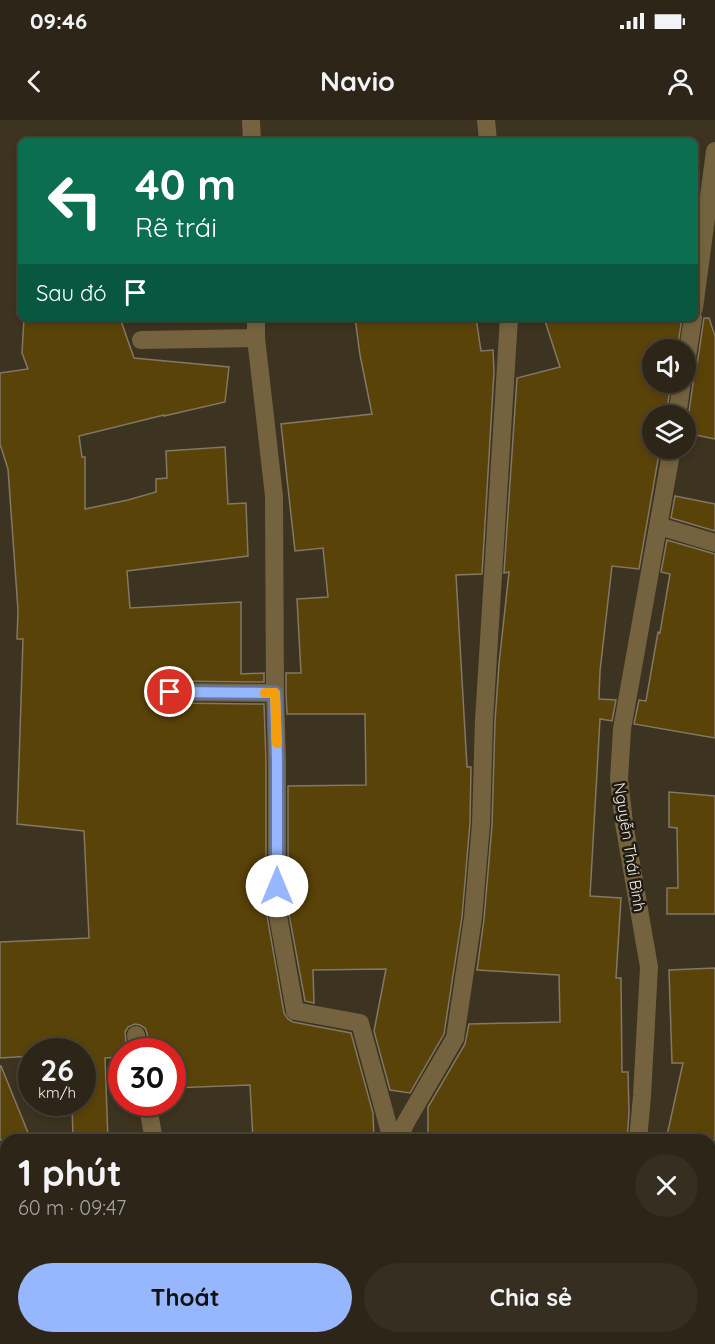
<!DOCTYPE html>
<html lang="vi">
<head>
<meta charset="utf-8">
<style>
	body { margin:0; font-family:Quicksand,sans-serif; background:#352e21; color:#f1f3f6; height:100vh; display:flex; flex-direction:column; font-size:22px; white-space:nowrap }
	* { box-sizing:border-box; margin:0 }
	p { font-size:20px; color:#a7a5a2 }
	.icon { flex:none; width:33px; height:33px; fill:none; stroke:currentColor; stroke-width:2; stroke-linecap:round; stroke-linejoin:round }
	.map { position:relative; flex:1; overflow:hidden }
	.side { position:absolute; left:0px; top:1014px; width:716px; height:210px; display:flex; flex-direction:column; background:#2d2618; border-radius:18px 18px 0 0; box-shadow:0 3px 9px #0003,0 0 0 2px #484337 }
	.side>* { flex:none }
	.hud { position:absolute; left:18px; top:18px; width:680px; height:183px; border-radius:9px; box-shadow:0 3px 9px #0003,0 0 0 2px #484337; background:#0b6e4f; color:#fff; overflow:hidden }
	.fabs { position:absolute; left:642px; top:219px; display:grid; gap:12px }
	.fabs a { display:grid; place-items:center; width:54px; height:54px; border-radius:50%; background:#2d2618; box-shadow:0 3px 9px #0003,0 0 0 2px #484337; font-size:30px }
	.speed { position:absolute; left:18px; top:918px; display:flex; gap:12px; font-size:30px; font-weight:700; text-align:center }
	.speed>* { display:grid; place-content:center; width:78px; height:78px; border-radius:50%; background:#2d2618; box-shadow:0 3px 9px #0003,0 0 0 2px #484337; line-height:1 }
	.speed small { font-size:15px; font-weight:400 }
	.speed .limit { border:9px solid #d22; background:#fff; color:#111 }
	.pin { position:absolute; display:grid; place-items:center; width:51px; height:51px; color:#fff; margin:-26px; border:3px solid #fff; border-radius:50%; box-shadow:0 2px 6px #0007 }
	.me { position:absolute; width:66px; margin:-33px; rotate:0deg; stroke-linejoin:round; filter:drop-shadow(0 0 4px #0008) }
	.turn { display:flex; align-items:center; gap:21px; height:126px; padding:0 18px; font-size:27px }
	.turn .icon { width:78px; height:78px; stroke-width:2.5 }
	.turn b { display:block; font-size:42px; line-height:51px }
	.then { display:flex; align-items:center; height:57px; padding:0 18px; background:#0003; gap:12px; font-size:22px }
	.round { display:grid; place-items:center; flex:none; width:63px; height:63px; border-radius:32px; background:#352e21 }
	.summary { display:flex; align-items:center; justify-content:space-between; height:102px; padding:0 18px }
	h1 { font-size:36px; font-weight:700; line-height:45px }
	.cta { display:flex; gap:12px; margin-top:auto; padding:12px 18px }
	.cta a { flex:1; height:69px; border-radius:36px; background:#96b6fd; color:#111; font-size:24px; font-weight:700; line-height:69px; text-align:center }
	.cta a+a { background:#352e21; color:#f1f3f6 }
	.status { display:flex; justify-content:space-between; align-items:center; height:42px; padding:0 30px; background:#2d2618; direction:ltr }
	.status svg { height:16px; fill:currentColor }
	header { display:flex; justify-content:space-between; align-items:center; height:78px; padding:0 18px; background:#2d2618; font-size:27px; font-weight:700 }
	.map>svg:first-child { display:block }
	.building { fill:#5a4309; stroke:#827863; stroke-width:1.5 }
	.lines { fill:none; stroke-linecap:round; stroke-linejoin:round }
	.minor { stroke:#74633e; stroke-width:18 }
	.route-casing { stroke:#6276a4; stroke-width:15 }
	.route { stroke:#96b6fd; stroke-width:10 }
	.slow { stroke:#f59e0b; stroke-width:10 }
	.labels { text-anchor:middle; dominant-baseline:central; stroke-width:5; stroke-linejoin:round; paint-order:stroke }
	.street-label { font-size:16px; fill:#f2ede1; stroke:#1f1b13 }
</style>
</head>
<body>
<div class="status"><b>09:46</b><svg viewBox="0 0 49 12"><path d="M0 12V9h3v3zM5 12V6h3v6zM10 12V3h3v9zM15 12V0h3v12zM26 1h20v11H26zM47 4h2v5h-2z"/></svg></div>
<header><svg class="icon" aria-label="back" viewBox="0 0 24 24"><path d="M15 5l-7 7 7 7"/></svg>Navio<svg class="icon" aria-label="person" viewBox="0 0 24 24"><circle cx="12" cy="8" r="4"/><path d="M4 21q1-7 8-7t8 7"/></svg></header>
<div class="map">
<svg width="715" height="1224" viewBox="0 0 715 1224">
	<rect width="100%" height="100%" fill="#3c3320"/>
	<path class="building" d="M 24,198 L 120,198 L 134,238 L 229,247 L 225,282 L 164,296 L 164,295 L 79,316 L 82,337 L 85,337 L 85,389 L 128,380 L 156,372 L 156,359 L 167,358 L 166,331 L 225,327 L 228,384 L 246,383 L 248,436 L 127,451 L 130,488 L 241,482 L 241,554 L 264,553 L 264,562 L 169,561 L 164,562 L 160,566 L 158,572 L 159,577 L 163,581 L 169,583 L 264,584 L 266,641 L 266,790 L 284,893 L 288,899 L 293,902 L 351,913 L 373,993 L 374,1020 L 253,1020 L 250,965 L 172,968 L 172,932 L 150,932 L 147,913 L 145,908 L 140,905 L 135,904 L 128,907 L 125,912 L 127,932 L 122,932 L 122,937 L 105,938 L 108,1020 L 73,1020 L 72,982 L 82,982 L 82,932 L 32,932 L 32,936 L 0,938 L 0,822 L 89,818 L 84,711 L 17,704 L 23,519 L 17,519 L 18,490 L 8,349 L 0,324 L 0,253 L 28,249 L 22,233 Z
		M 355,198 L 476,198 L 481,231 L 493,230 L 494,252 L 482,454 L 456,455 L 467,647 L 471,647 L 470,703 L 462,797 L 444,914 L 410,973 L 390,970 L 374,911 L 386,849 L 313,850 L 314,883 L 305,881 L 288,789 L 288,666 L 366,665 L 365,594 L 287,594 L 286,573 L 286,553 L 301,553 L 297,479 L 328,477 L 323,428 L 295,431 L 281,304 L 372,294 L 360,235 Z
		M 544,198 L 682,198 L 677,230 L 652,230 L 652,262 L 671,262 L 666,296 L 652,296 L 652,328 L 660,328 L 639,449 L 612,446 L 600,551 L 599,579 L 616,580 L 612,601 L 600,599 L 590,776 L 621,778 L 616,858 L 621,858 L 622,952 L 628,952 L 629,993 L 627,1020 L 428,1020 L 428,987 L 465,924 L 469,904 L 560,902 L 559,855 L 477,850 L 484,799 L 492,705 L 495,601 L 499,544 L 509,452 L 504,453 L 517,258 L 560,247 Z
		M 704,198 L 709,198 L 715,216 L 715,319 L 686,313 L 686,303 L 688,298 L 693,264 L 693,258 L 689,254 L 694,250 L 697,245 Z
		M 675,376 L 715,384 L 715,411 L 671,398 Z
		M 667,420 L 715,434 L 715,618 L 634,604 L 639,580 L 646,581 L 658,512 L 660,513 L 670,454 L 661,452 Z
		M 669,672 L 715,676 L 715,794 L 667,794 L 667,768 L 678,768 L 677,708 L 669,707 Z
		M 715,848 L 715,1020 L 666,1020 L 683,943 L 672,943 L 669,850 Z
		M 0,946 L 1,946 L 31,1020 L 0,1020 Z"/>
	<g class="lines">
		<path class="minor" d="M 251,0 L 252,21
			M 486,0 L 488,21
			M 694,188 L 715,31
			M 256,198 L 256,218 L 274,376 L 275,573 L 277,641 L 277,790 L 295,891 L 360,903 L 392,1020
			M 141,220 L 256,218
			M 686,243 L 693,198
			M 677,296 L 682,262
			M 659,406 L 715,423
			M 169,572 L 275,573
			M 136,915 L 139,932
			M 147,982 L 154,1020
			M 398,1020 L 406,1002 L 455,918 L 473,798 L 481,704 L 484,600 L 509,198
			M 638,1020 L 642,976 L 649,847 L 624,703 L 619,659 L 622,609 L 672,328
			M 188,1218 L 189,1224
			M 639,1218 L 640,1224
			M 338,1224 L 343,1218"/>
	</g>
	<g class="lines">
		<defs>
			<path id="route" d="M 170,572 L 275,573 L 277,641 L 277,766"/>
		</defs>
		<use href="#route" class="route-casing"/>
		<use href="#route" class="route"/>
		<path class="slow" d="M 265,573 L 275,573 L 277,623"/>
	</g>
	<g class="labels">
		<g class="street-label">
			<text transform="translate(630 727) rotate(81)">Nguyễn Thái Bình</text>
		</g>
	</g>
</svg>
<div class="fabs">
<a><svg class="icon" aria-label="sound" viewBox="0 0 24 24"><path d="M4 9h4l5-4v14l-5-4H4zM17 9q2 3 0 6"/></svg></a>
<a><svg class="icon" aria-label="layers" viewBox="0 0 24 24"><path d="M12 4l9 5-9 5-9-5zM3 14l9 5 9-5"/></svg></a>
</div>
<div class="speed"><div>26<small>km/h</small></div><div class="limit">30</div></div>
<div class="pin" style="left:170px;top:572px;background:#d93025"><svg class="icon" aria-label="arrive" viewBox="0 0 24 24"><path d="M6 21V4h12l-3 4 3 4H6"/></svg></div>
<svg class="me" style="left:277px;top:766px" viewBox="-20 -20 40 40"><circle r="19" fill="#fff"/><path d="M0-13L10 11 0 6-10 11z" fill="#96b6fd"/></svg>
<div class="hud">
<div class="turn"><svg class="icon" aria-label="left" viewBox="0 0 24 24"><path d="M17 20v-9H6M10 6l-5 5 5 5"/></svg><div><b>40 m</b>Rẽ trái</div></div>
<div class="then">Sau đó<svg class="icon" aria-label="arrive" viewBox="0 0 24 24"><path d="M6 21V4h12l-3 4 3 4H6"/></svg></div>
</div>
<section class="side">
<div class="summary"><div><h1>1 phút</h1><p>60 m · 09:47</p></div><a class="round"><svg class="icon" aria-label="close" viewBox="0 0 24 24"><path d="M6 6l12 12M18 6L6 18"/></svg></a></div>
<div class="cta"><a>Thoát</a><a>Chia sẻ</a></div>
</section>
</div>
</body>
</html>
